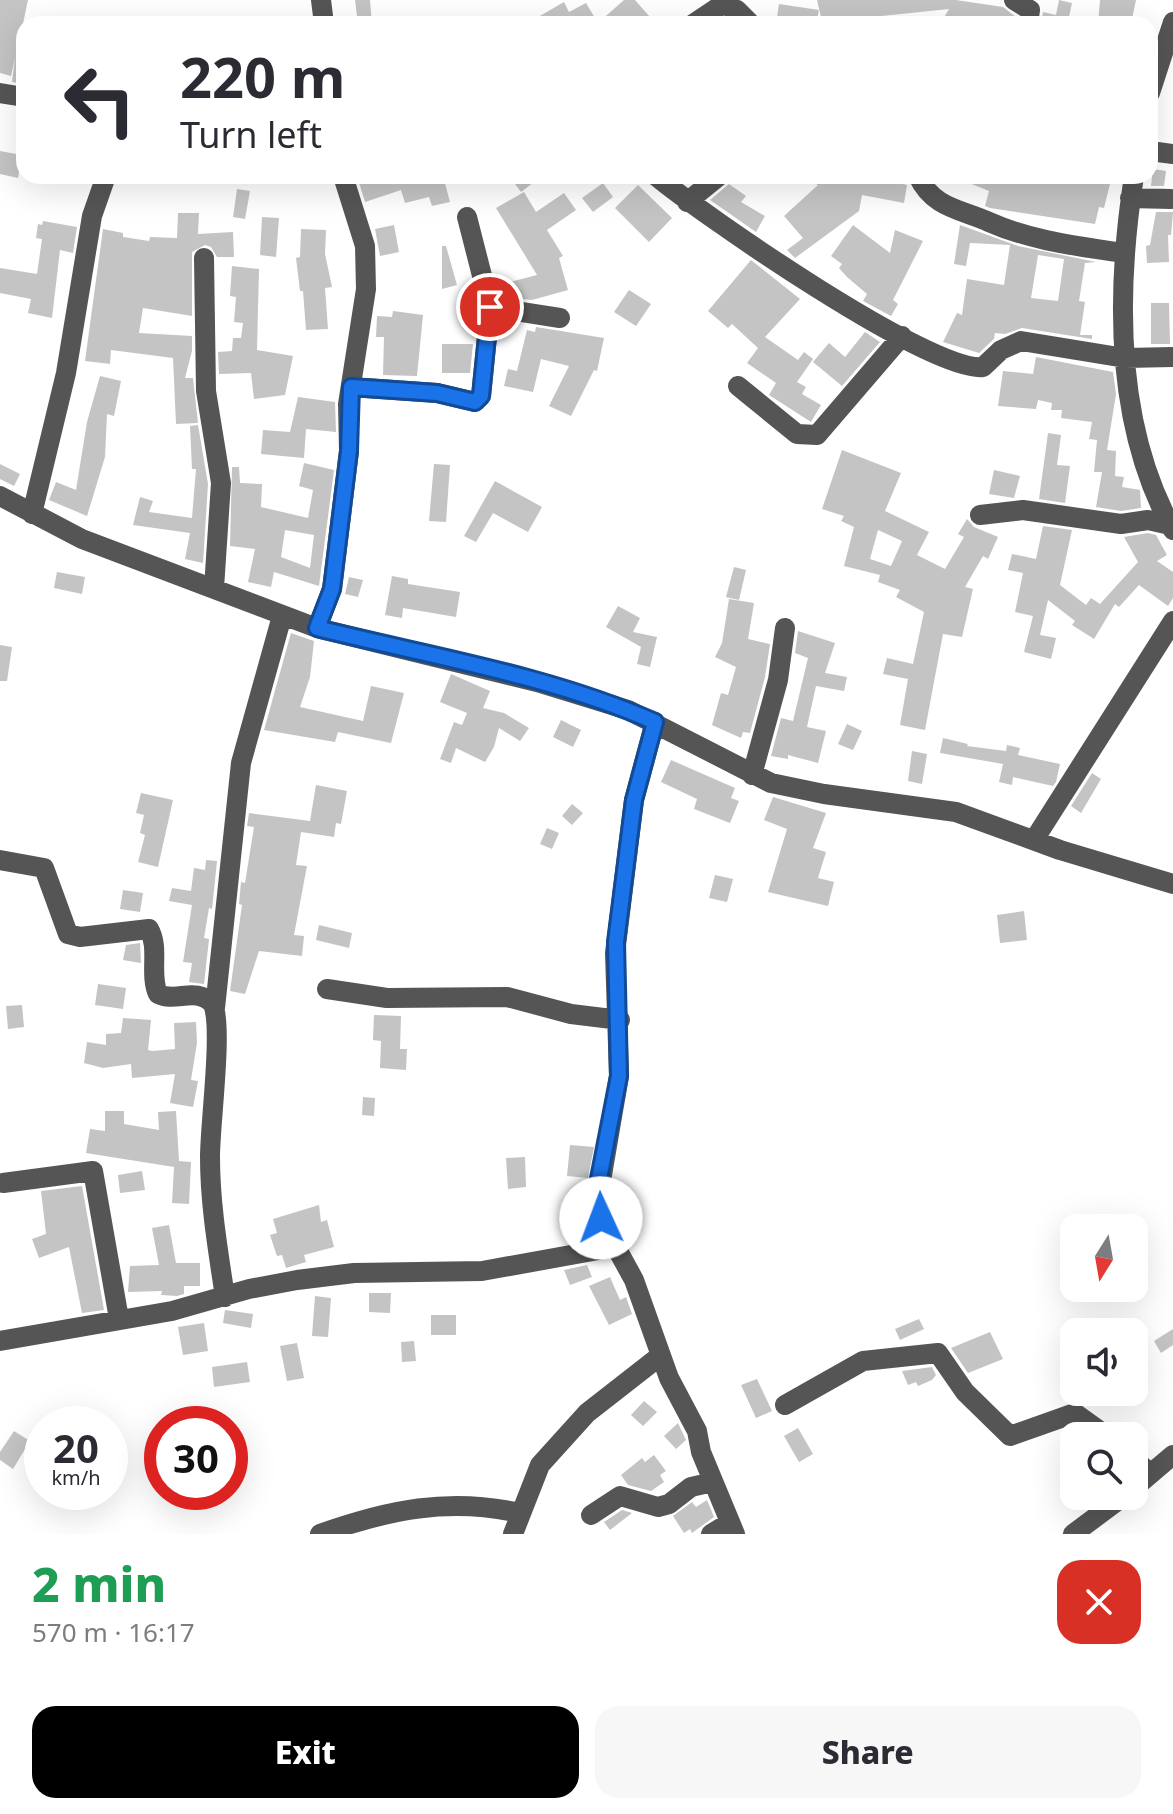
<!DOCTYPE html>
<html lang="en">
<head>
<meta charset="utf-8">
<style>
	body { margin:0; font-family:"Noto Sans",sans-serif; background:#f7f7f7; color:#2b2b33; height:100vh; display:flex; flex-direction:column; font-size:30px; white-space:nowrap }
	* { box-sizing:border-box; margin:0 }
	p { font-size:26px; color:#7c7c81 }
	.icon { flex:none; width:44px; height:44px; fill:none; stroke:currentColor; stroke-width:2; stroke-linecap:round; stroke-linejoin:round }
	.map { position:relative; height:1534px; overflow:hidden }
	.side { display:flex; flex-direction:column; background:#fff; flex:1 }
	.side>* { flex:none }
	.hud { position:absolute; left:16px; top:16px; width:1142px; height:168px; border-radius:24px; box-shadow:0 8px 32px #0002; background:#fff; color:#2b2b33; overflow:hidden }
	.needle { width:52px; rotate:191deg }
	.fabs { position:absolute; left:1060px; top:1214px; display:grid; gap:16px }
	.fabs a { display:grid; place-items:center; width:88px; height:88px; border-radius:16px; background:#fff; box-shadow:0 8px 32px #0002; font-size:40px }
	.speed { position:absolute; left:24px; top:1406px; display:flex; gap:16px; font-size:40px; font-weight:700; text-align:center }
	.speed>* { display:grid; place-content:center; width:104px; height:104px; border-radius:50%; background:#fff; box-shadow:0 8px 32px #0002; line-height:1 }
	.speed small { font-size:20px; font-weight:400 }
	.speed .limit { border:12px solid #d22; background:#fff; color:#111 }
	.pin { position:absolute; display:grid; place-items:center; width:68px; height:68px; color:#fff; margin:-34px; border:4px solid #fff; border-radius:50%; box-shadow:0 2px 8px #0007 }
	.me { position:absolute; width:88px; margin:-44px; rotate:358deg; stroke-linejoin:round; filter:drop-shadow(0 0 6px #0008) }
	.turn { display:flex; align-items:center; gap:28px; height:168px; padding:0 32px; font-size:36px }
	.turn .icon { width:104px; height:104px; stroke-width:2.5 }
	.turn b { display:block; font-size:56px; line-height:68px }
	.round { display:grid; place-items:center; flex:none; width:84px; height:84px; border-radius:24px; background:#f7f7f7 }
	.overview { display:flex; align-items:center; justify-content:space-between; height:136px; padding:0 32px }
	h1 { font-size:48px; font-weight:800; line-height:60px; color:#1e9e55 }
	.button { display:flex; gap:16px; margin-top:auto; padding:16px 32px }
	.button a { flex:1; height:92px; border-radius:24px; background:#000; color:#fff; font-size:32px; font-weight:800; line-height:92px; text-align:center }
	.button a+a { background:#f7f7f7; color:#2b2b33 }
	.map>svg:first-child { display:block }
	.building { fill:#c4c4c4; fill-rule:evenodd }
	.lines { fill:none; stroke-linecap:round; stroke-linejoin:round }
	.minor { stroke:#555; stroke-width:20 }
	.route-casing { stroke:#114b97; stroke-width:20 }
	.route { stroke:#1a73e8; stroke-width:14 }
</style>
</head>
<body>
<div class="map">
<svg width="1173" height="1534" viewBox="0 0 1173 1534">
	<rect width="100%" height="100%" fill="#fff"/>
	<path class="building" d="M 0,0 L 28,0 L 17,52 L 24,53 L 24,84 L 12,82 L 15,58 L 11,76 L 0,73 Z
		M 355,0 L 370,0 L 372,24 L 358,24 Z
		M 624,0 L 635,0 L 650,17 L 641,24 L 526,24 L 564,2 L 569,12 L 586,3 L 598,23 Z
		M 817,0 L 956,0 L 1003,7 L 1016,17 L 1015,24 L 940,24 L 949,9 L 843,20 L 821,17 Z
		M 1059,0 L 1072,3 L 1069,17 L 1075,19 L 1075,24 L 1041,24 L 1043,12 L 1056,15 Z
		M 1100,0 L 1136,0 L 1131,24 L 1098,24 Z
		M 779,4 L 819,10 L 816,24 L 776,24 Z
		M 0,151 L 22,155 L 18,178 L 0,174 Z
		M 1153,169 L 1166,171 L 1164,186 L 1151,186 Z
		M 357,176 L 443,176 L 450,202 L 432,206 L 429,197 L 405,203 L 401,190 L 365,202 Z
		M 509,176 L 542,176 L 521,192 Z
		M 800,176 L 867,176 L 907,185 L 904,203 L 862,195 L 859,211 L 795,258 L 787,250 L 803,238 L 784,216 L 818,185 Z
		M 952,176 L 1063,176 L 1089,182 L 1091,176 L 1112,176 L 1104,208 L 1099,207 L 1095,224 L 990,208 L 985,206 L 989,191 Z
		M 603,183 L 613,197 L 593,212 L 582,198 Z
		M 729,184 L 746,196 L 741,202 L 765,216 L 756,232 L 710,200 Z
		M 638,185 L 672,218 L 649,242 L 615,208 Z
		M 237,189 L 250,191 L 245,219 L 233,217 Z
		M 524,192 L 536,212 L 564,193 L 576,210 L 547,230 L 563,256 L 559,258 L 568,290 L 532,300 L 515,298 L 510,282 L 537,275 L 496,208 Z
		M 1156,212 L 1173,212 L 1171,235 L 1168,235 L 1169,262 L 1147,263 L 1146,246 L 1150,245 Z
		M 178,213 L 199,213 L 198,234 L 233,232 L 234,257 L 217,257 L 211,247 L 205,245 L 192,252 L 192,316 L 143,308 L 139,333 L 192,336 L 192,351 L 185,378 L 193,378 L 198,423 L 176,424 L 173,358 L 111,350 L 110,364 L 85,361 L 103,229 L 123,233 L 123,237 L 149,241 L 150,237 L 177,238 Z
		M 262,217 L 279,218 L 276,257 L 260,255 Z
		M 43,221 L 77,227 L 73,253 L 60,250 L 52,318 L 28,313 L 31,299 L 0,293 L 0,268 L 37,274 L 42,239 L 36,238 L 38,224 L 42,225 Z
		M 394,225 L 399,252 L 380,256 L 375,229 Z
		M 853,225 L 890,253 L 895,230 L 923,241 L 893,300 L 898,304 L 891,316 L 863,301 L 867,294 L 847,277 L 839,268 L 842,264 L 831,256 Z
		M 960,225 L 1018,246 L 1096,262 L 1085,263 L 1079,301 L 1085,302 L 1080,335 L 1092,335 L 1092,339 L 1022,328 L 1005,334 L 995,333 L 994,339 L 979,353 L 943,342 L 957,313 L 962,315 L 967,279 L 1004,285 L 1010,245 L 970,243 L 966,266 L 954,264 ZM 1038,255 L 1064,259 L 1058,301 L 1031,298 Z
		M 301,229 L 326,230 L 325,254 L 332,287 L 325,288 L 328,329 L 306,330 L 303,291 L 300,291 L 296,258 L 300,257 Z
		M 442,246 L 446,246 L 457,285 L 442,289 Z
		M 751,260 L 800,299 L 765,337 L 798,360 L 804,352 L 813,359 L 797,382 L 806,387 L 802,394 L 821,405 L 811,422 L 769,395 L 776,383 L 747,363 L 758,348 L 732,324 L 728,328 L 708,311 Z
		M 232,266 L 259,269 L 257,350 L 293,356 L 285,395 L 254,399 L 251,373 L 219,374 L 218,352 L 232,351 L 233,338 L 241,338 L 243,323 L 234,322 L 236,297 L 230,296 Z
		M 629,290 L 651,304 L 636,326 L 614,312 Z
		M 1151,303 L 1169,303 L 1170,344 L 1151,344 Z
		M 393,311 L 423,315 L 417,376 L 383,375 L 384,337 L 376,337 L 377,316 L 392,317 Z
		M 536,327 L 604,338 L 597,371 L 594,370 L 571,416 L 549,406 L 569,366 L 541,359 L 533,392 L 504,386 L 508,369 L 517,371 L 527,330 L 535,332 Z
		M 865,332 L 880,342 L 842,386 L 813,362 L 829,343 L 845,357 Z
		M 442,344 L 473,344 L 470,373 L 442,373 Z
		M 1036,357 L 1113,372 L 1116,394 L 1107,450 L 1116,451 L 1115,476 L 1124,477 L 1122,487 L 1140,490 L 1141,508 L 1121,511 L 1096,507 L 1102,472 L 1094,472 L 1097,440 L 1089,439 L 1092,422 L 1061,418 L 1062,410 L 1051,410 L 1052,403 L 1038,400 L 1036,409 L 998,406 L 1003,371 L 1033,374 Z
		M 100,376 L 121,381 L 114,416 L 107,414 L 105,457 L 87,516 L 49,500 L 56,482 L 76,490 L 87,422 Z
		M 298,397 L 335,402 L 336,432 L 306,429 L 304,458 L 261,454 L 263,430 L 290,432 Z
		M 198,425 L 208,484 L 203,563 L 185,559 L 190,533 L 133,525 L 140,497 L 153,501 L 149,512 L 192,518 L 196,469 L 192,469 L 190,426 Z
		M 1048,433 L 1061,435 L 1057,465 L 1070,466 L 1065,503 L 1039,499 Z
		M 842,450 L 901,473 L 885,511 L 929,532 L 917,555 L 945,569 L 964,537 L 958,534 L 967,519 L 974,527 L 998,537 L 988,559 L 983,556 L 965,587 L 973,589 L 962,637 L 943,634 L 925,730 L 900,725 L 908,679 L 883,674 L 887,658 L 913,664 L 924,612 L 896,597 L 900,590 L 878,582 L 880,575 L 844,566 L 854,527 L 841,521 L 844,516 L 822,509 ZM 878,530 L 902,541 L 891,566 L 870,559 Z
		M 304,463 L 334,470 L 319,586 L 274,572 L 271,587 L 248,582 L 255,549 L 230,546 L 232,467 L 239,467 L 240,483 L 262,484 L 261,507 L 308,518 L 313,490 L 299,486 ZM 285,530 L 314,535 L 310,568 L 281,557 Z
		M 0,464 L 20,474 L 14,486 L 0,479 Z
		M 434,464 L 450,465 L 446,522 L 429,521 Z
		M 994,470 L 1020,476 L 1014,498 L 989,494 Z
		M 495,481 L 542,507 L 528,532 L 493,513 L 476,542 L 464,536 Z
		M 1043,526 L 1072,530 L 1060,585 L 1086,605 L 1091,598 L 1100,604 L 1138,562 L 1124,537 L 1148,533 L 1156,535 L 1167,555 L 1157,561 L 1173,572 L 1173,598 L 1168,606 L 1139,585 L 1119,607 L 1115,604 L 1094,639 L 1072,625 L 1075,621 L 1048,600 L 1040,635 L 1056,638 L 1051,659 L 1024,652 L 1033,616 L 1015,612 L 1023,573 L 1008,570 L 1012,554 L 1036,559 Z
		M 734,567 L 746,570 L 739,600 L 726,597 Z
		M 57,572 L 85,577 L 82,594 L 54,588 Z
		M 392,576 L 408,579 L 408,584 L 460,592 L 456,617 L 403,608 L 402,618 L 385,615 Z
		M 349,577 L 363,580 L 358,597 L 345,594 Z
		M 729,599 L 754,603 L 748,639 L 770,644 L 765,677 L 750,733 L 743,732 L 741,738 L 712,725 L 721,693 L 728,695 L 736,667 L 715,657 L 722,643 Z
		M 618,606 L 640,618 L 633,632 L 657,637 L 650,667 L 637,664 L 641,647 L 606,627 Z
		M 798,631 L 835,643 L 825,673 L 847,677 L 844,691 L 816,686 L 807,727 L 826,731 L 818,763 L 788,755 L 788,759 L 771,756 L 781,718 L 793,721 L 808,658 L 795,653 Z
		M 291,633 L 314,641 L 310,677 L 300,707 L 363,721 L 371,686 L 404,693 L 391,743 L 338,732 L 335,742 L 264,730 Z
		M 0,645 L 12,647 L 7,681 L 0,681 Z
		M 451,674 L 490,691 L 483,708 L 504,713 L 529,728 L 520,741 L 499,728 L 494,747 L 485,762 L 456,748 L 451,763 L 440,759 L 454,722 L 462,725 L 467,713 L 440,702 Z
		M 561,720 L 581,730 L 573,747 L 553,737 Z
		M 847,724 L 862,731 L 853,750 L 838,744 Z
		M 943,738 L 968,744 L 967,746 L 1006,751 L 1007,745 L 1020,748 L 1018,755 L 1060,764 L 1056,782 L 1053,786 L 1013,777 L 1012,785 L 999,782 L 1003,764 L 940,753 Z
		M 912,751 L 927,754 L 922,784 L 908,781 Z
		M 671,760 L 735,788 L 731,798 L 739,801 L 730,823 L 694,809 L 697,799 L 661,782 Z
		M 1092,773 L 1101,779 L 1081,813 L 1071,806 Z
		M 316,785 L 347,791 L 341,824 L 336,823 L 334,837 L 301,832 L 296,865 L 307,866 L 294,935 L 304,936 L 302,956 L 259,951 L 245,994 L 230,991 L 242,905 L 239,904 L 241,882 L 245,883 L 254,827 L 247,826 L 249,813 L 310,821 Z
		M 141,793 L 173,800 L 158,867 L 138,862 L 145,835 L 140,833 L 144,815 L 136,813 Z
		M 773,797 L 826,813 L 813,848 L 826,852 L 818,878 L 834,882 L 828,906 L 768,892 L 787,829 L 764,820 Z
		M 572,804 L 583,813 L 572,825 L 562,816 Z
		M 547,828 L 559,833 L 552,849 L 540,844 Z
		M 206,860 L 217,861 L 212,909 L 209,908 L 204,938 L 209,939 L 204,984 L 189,982 L 192,963 L 183,962 L 192,905 L 169,901 L 172,888 L 191,891 L 194,868 L 205,870 Z
		M 715,875 L 733,879 L 727,902 L 709,898 Z
		M 123,890 L 143,893 L 140,912 L 120,909 Z
		M 1024,911 L 1027,940 L 1000,943 L 997,915 Z
		M 319,925 L 352,933 L 349,948 L 316,940 Z
		M 140,943 L 141,963 L 123,960 L 126,945 Z
		M 98,984 L 126,988 L 123,1009 L 95,1005 Z
		M 22,1005 L 24,1027 L 8,1029 L 6,1006 Z
		M 374,1015 L 401,1016 L 400,1049 L 407,1049 L 406,1070 L 380,1068 L 381,1041 L 373,1040 Z
		M 123,1018 L 151,1020 L 148,1050 L 152,1051 L 175,1049 L 174,1023 L 196,1022 L 197,1043 L 191,1080 L 198,1081 L 193,1107 L 170,1103 L 175,1074 L 132,1078 L 131,1064 L 103,1068 L 84,1063 L 87,1042 L 106,1045 L 106,1034 L 121,1033 Z
		M 363,1097 L 375,1098 L 374,1116 L 362,1115 Z
		M 105,1111 L 124,1111 L 124,1124 L 159,1130 L 158,1112 L 176,1111 L 179,1161 L 191,1162 L 189,1204 L 172,1203 L 174,1167 L 86,1153 L 90,1129 L 105,1131 Z
		M 570,1145 L 594,1147 L 588,1178 L 567,1176 Z
		M 525,1157 L 526,1187 L 508,1189 L 506,1158 Z
		M 142,1171 L 145,1190 L 120,1193 L 118,1175 Z
		M 82,1186 L 104,1310 L 82,1313 L 69,1247 L 39,1258 L 32,1239 L 46,1234 L 41,1191 Z
		M 319,1205 L 321,1222 L 327,1220 L 334,1247 L 304,1255 L 306,1262 L 286,1268 L 282,1255 L 277,1256 L 270,1235 L 277,1233 L 273,1219 Z
		M 169,1225 L 176,1263 L 200,1263 L 200,1286 L 184,1286 L 184,1294 L 177,1296 L 161,1295 L 162,1291 L 128,1292 L 130,1266 L 159,1265 L 152,1228 Z
		M 587,1265 L 592,1277 L 570,1285 L 564,1270 Z
		M 610,1277 L 620,1300 L 626,1297 L 632,1314 L 609,1325 L 589,1286 Z
		M 369,1293 L 391,1293 L 390,1313 L 369,1312 Z
		M 315,1296 L 331,1298 L 328,1337 L 312,1336 Z
		M 225,1310 L 253,1314 L 251,1328 L 223,1323 Z
		M 431,1315 L 456,1315 L 456,1335 L 431,1335 Z
		M 919,1319 L 924,1329 L 900,1340 L 895,1329 Z
		M 204,1323 L 208,1351 L 183,1355 L 178,1327 Z
		M 1173,1329 L 1173,1345 L 1161,1353 L 1154,1341 Z
		M 990,1332 L 1003,1359 L 968,1373 L 951,1348 Z
		M 414,1341 L 416,1361 L 402,1362 L 401,1342 Z
		M 297,1343 L 304,1378 L 287,1381 L 280,1346 Z
		M 247,1362 L 250,1382 L 214,1387 L 212,1367 Z
		M 932,1367 L 936,1375 L 932,1380 L 918,1386 L 916,1382 L 908,1385 L 902,1371 Z
		M 757,1379 L 772,1411 L 756,1418 L 741,1385 Z
		M 644,1401 L 657,1412 L 643,1426 L 631,1415 Z
		M 678,1423 L 686,1440 L 676,1449 L 664,1436 Z
		M 798,1428 L 813,1454 L 799,1462 L 784,1436 Z
		M 14,1431 L 30,1441 L 13,1469 L 0,1460 L 0,1452 Z
		M 654,1455 L 666,1471 L 660,1475 L 664,1482 L 651,1491 L 628,1485 L 621,1475 L 642,1458 L 645,1462 Z
		M 707,1500 L 714,1517 L 692,1533 L 690,1529 L 684,1533 L 673,1516 L 692,1502 L 696,1507 Z
		M 622,1510 L 632,1513 L 610,1530 L 604,1522 Z"/>
	<g class="lines">
		<path class="minor" d="M 321,0 L 324,24
			M 1014,0 L 1030,10 L 1028,24
			M 693,24 L 723,4 L 737,10 L 751,24
			M 0,93 L 24,97
			M 1150,93 L 1173,22
			M 1150,151 L 1173,154
			M 656,176 C 703,215 931,373 983,367 L 1001,350 L 1021,341 L 1125,358 L 1173,357
			M 918,176 C 933,208 960,209 989,222 C 1032,241 1077,246 1123,253
			M 1134,176 C 1116,292 1114,425 1173,530
			M 1130,198 L 1171,199
			M 687,202 L 719,176
			M 467,217 L 490,307
			M 204,258 L 206,391 L 221,483 L 214,588
			M 738,386 L 797,434 L 817,435 L 902,336
			M 351,387 L 437,393 L 475,402 L 481,396 L 490,307 L 560,318
			M 0,496 L 82,539 L 317,628 L 537,682 L 628,710 L 771,783 L 824,794 L 956,812 L 1060,850 L 1173,884
			M 32,514 L 66,373 L 92,216 L 106,176
			M 980,515 L 1023,510 L 1121,524 L 1148,520 L 1170,525
			M 317,628 L 332,589 L 349,451 L 348,404 L 366,289 L 365,246 L 343,176
			M 655,722 L 634,800 L 615,953 L 619,1076 L 597,1204 L 605,1227 L 634,1280 L 669,1378 L 697,1431 L 701,1452 L 735,1534
			M 752,775 L 778,680 L 785,628
			M 1034,840 L 1173,621
			M 0,860 L 44,868 L 68,934 L 80,937 L 149,929 C 160,948 149,974 158,994 C 177,1003 195,986 213,1004 C 223,1029 210,1123 210,1157 C 210,1204 218,1250 225,1297
			M 327,989 L 387,998 L 507,997 L 571,1014 L 620,1020
			M 215,1008 L 241,763 L 282,616
			M 3,1183 L 93,1171 L 119,1319
			M 0,1341 L 172,1311 L 249,1289 L 297,1280 L 354,1273 L 482,1271 L 615,1247
			M 785,1405 L 863,1361 L 938,1353 L 965,1392 L 1010,1436 L 1075,1413 L 1107,1436
			M 1134,1459 L 1151,1474
			M 1134,1488 L 1173,1455
			M 591,1515 L 620,1496 L 658,1507 L 669,1504 L 691,1487 L 713,1482
			M 320,1534 C 388,1510 448,1497 520,1513
			M 513,1534 L 540,1465 L 587,1413 L 660,1356
			M 711,1534 L 729,1523
			M 1073,1534 L 1124,1496"/>
	</g>
	<g class="lines">
		<defs>
			<path id="route" d="M 490,307 L 481,396 L 475,402 L 437,393 L 351,387 L 349,451 L 332,589 L 317,628 C 429,656 549,675 655,722 L 634,800 L 616,942 L 619,1076 L 597,1189 L 601,1218"/>
		</defs>
		<use href="#route" class="route-casing"/>
		<use href="#route" class="route"/>
	</g>
</svg>
<div class="fabs">
<a><svg class="needle" viewBox="-14 -14 28 28"><path d="M0-13l5 13h-10z" fill="#e53935"/><path d="M0 13l5-13h-10z" fill="#7c7c81"/></svg></a>
<a><svg class="icon" aria-label="sound" viewBox="0 0 24 24"><path d="M4 9h4l5-4v14l-5-4H4zM17 9q2 3 0 6"/></svg></a>
<a><svg class="icon" aria-label="search" viewBox="0 0 24 24"><circle cx="10" cy="10" r="6"/><path d="M15 15l6 6"/></svg></a>
</div>
<div class="speed"><div>20<small>km/h</small></div><div class="limit">30</div></div>
<div class="pin" style="left:490px;top:307px;background:#d93025"><svg class="icon" aria-label="arrive" viewBox="0 0 24 24"><path d="M6 21V4h12l-3 4 3 4H6"/></svg></div>
<svg class="me" style="left:601px;top:1218px" viewBox="-20 -20 40 40"><circle r="19" fill="#fff"/><path d="M0-13L10 11 0 6-10 11z" fill="#1a73e8"/></svg>
<div class="hud">
<div class="turn"><svg class="icon" aria-label="left" viewBox="0 0 24 24"><path d="M17 20v-9H6M10 6l-5 5 5 5"/></svg><div><b>220 m</b>Turn left</div></div>
</div>
</div>
<section class="side">
<div class="overview"><div><h1>2 min</h1><p>570 m · 16:17</p></div><a class="round" style="background:#d93025;color:#fff"><svg class="icon" aria-label="close" viewBox="0 0 24 24"><path d="M6 6l12 12M18 6L6 18"/></svg></a></div>
<div class="button"><a>Exit</a><a>Share</a></div>
</section>
</body>
</html>
